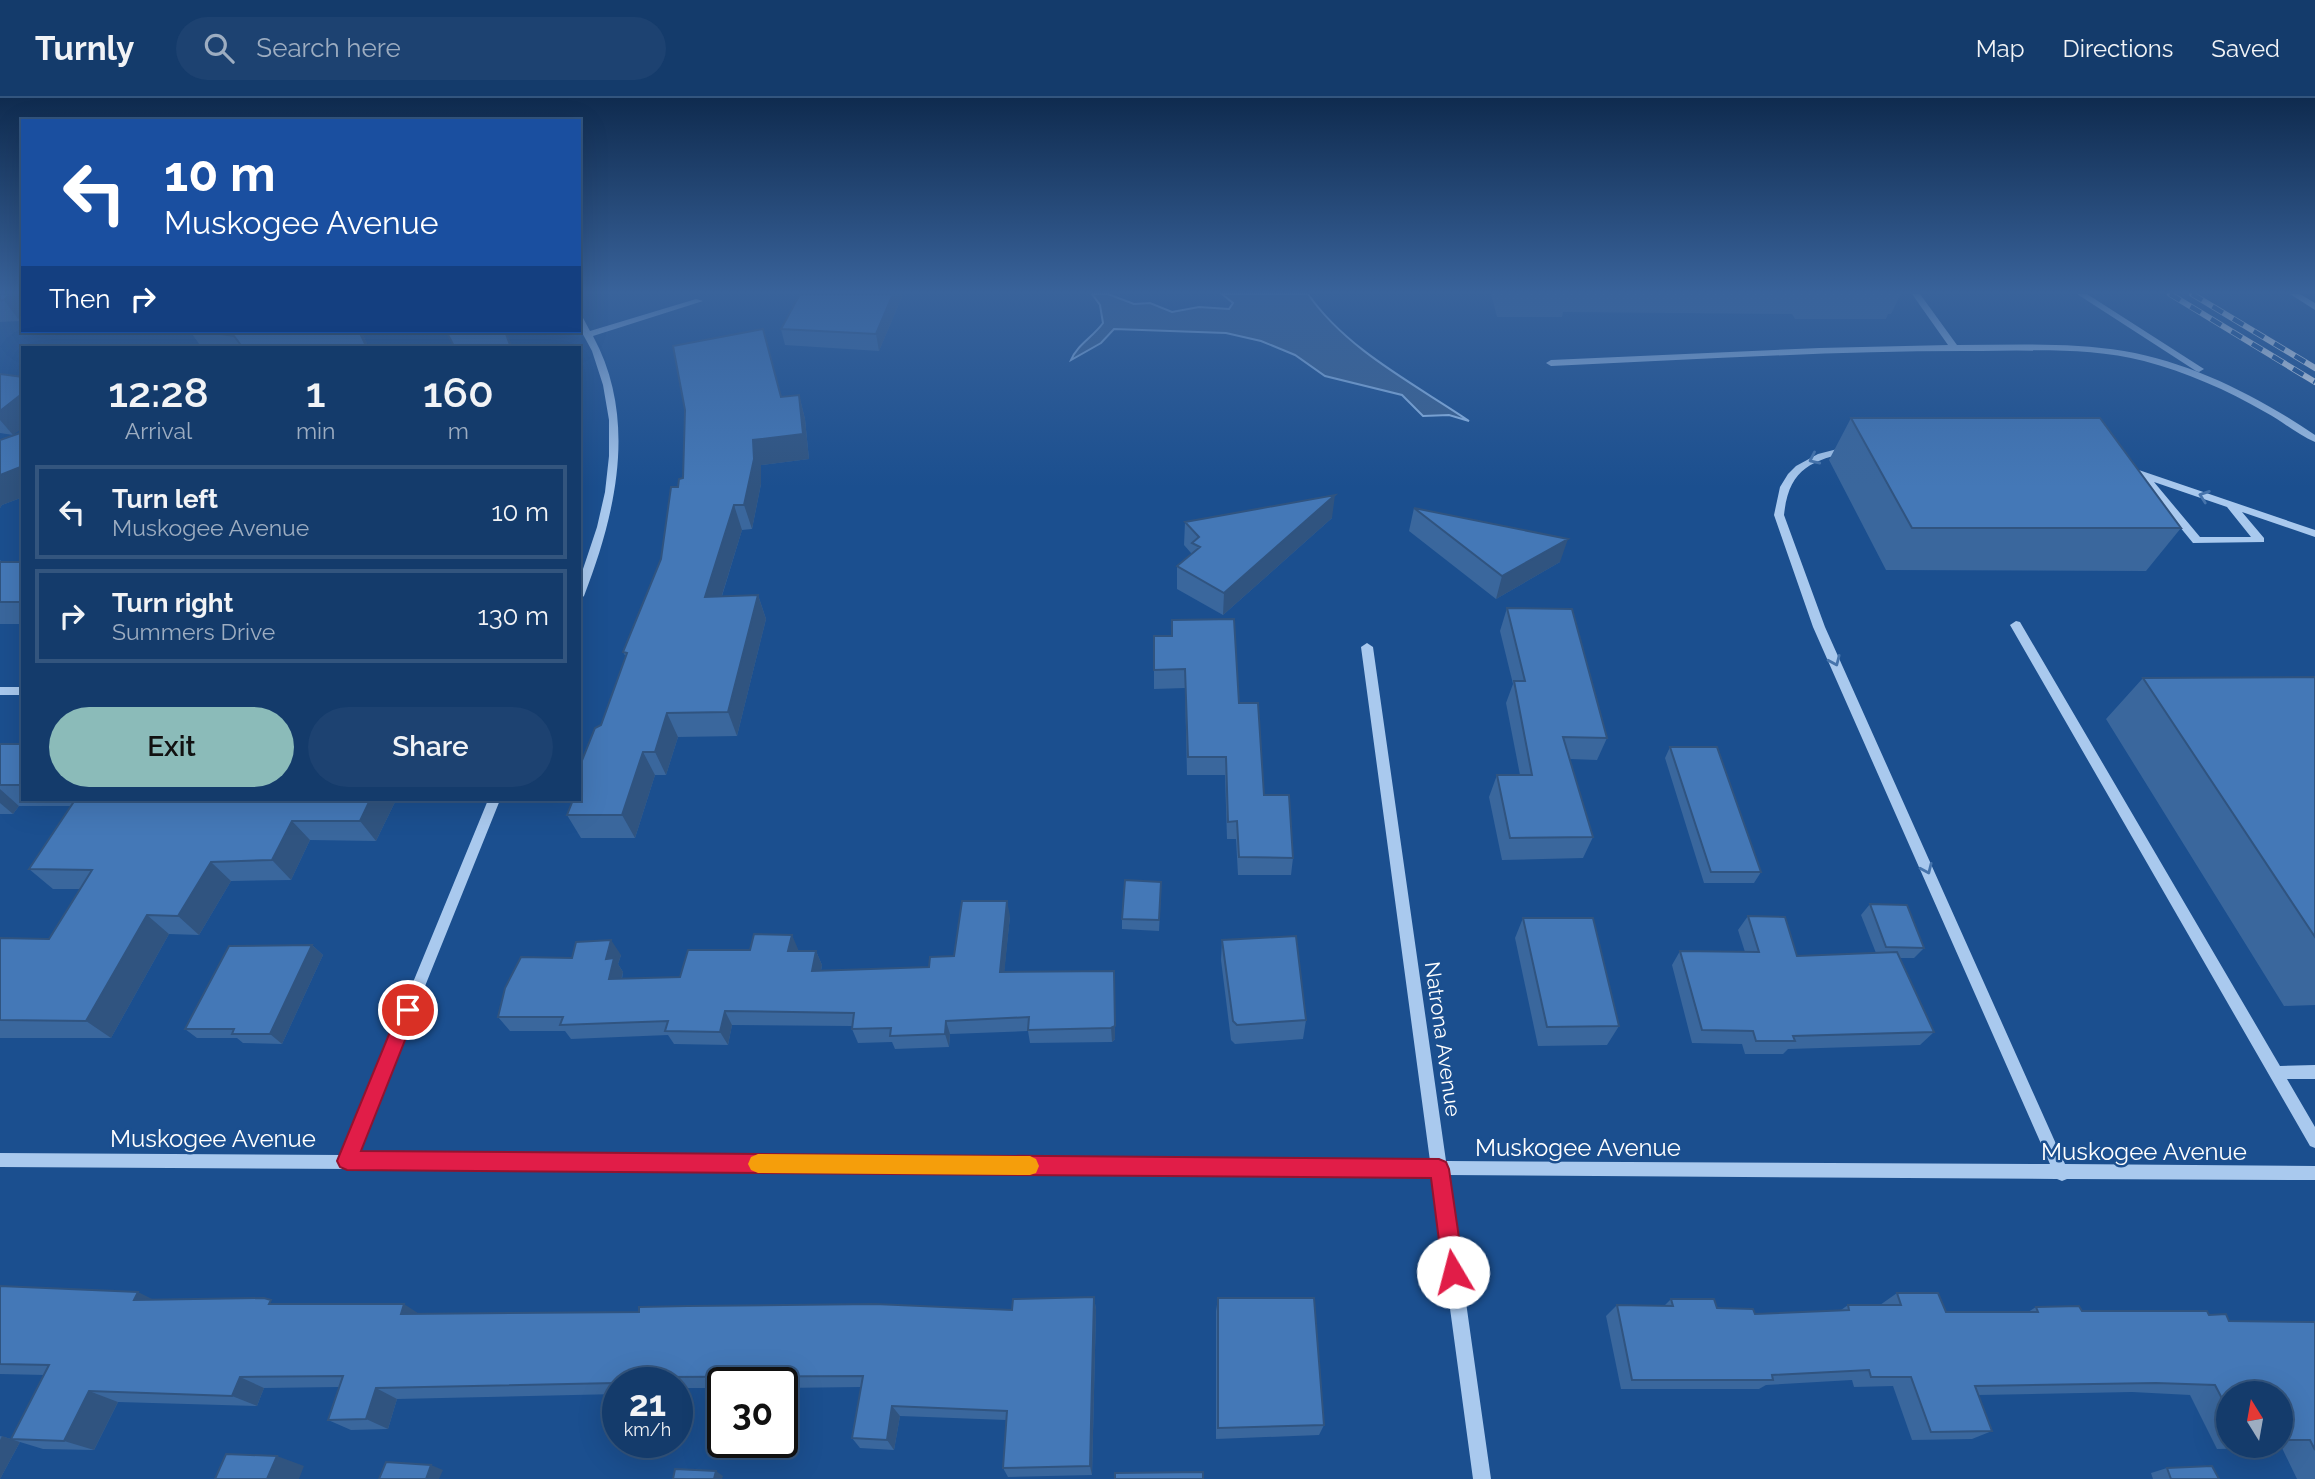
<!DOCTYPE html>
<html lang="en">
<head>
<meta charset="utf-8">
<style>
	body { margin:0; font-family:Raleway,sans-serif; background:#1d4271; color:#f1f3f6; height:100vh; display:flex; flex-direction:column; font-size:26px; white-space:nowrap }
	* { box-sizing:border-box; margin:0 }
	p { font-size:23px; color:#9dadc1 }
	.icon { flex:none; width:38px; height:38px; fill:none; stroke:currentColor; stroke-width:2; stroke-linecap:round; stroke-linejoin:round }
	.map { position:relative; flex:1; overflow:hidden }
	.side { position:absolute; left:21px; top:248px; width:560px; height:455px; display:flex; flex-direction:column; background:#143b6b; border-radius:0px; box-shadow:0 7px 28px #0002,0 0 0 2px #33557e }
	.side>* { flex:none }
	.guide { position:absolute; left:21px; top:21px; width:560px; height:214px; border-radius:0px; box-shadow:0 7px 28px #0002,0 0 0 2px #33557e; background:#1a4fa0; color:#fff; overflow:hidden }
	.needle { width:46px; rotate:349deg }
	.controls { position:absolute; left:2216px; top:1283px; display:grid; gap:14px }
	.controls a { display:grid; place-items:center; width:77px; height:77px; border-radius:50%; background:#143b6b; box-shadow:0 7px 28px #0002,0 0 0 2px #33557e; font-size:35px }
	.speed { position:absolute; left:602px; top:1269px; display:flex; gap:14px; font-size:35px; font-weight:700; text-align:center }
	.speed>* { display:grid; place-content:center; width:91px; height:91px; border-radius:50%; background:#143b6b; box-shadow:0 7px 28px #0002,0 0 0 2px #33557e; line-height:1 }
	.speed small { font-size:18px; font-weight:400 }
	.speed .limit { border:4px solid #111; border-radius:10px; background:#fff; color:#111 }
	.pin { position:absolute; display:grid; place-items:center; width:60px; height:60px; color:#fff; margin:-30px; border:4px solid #fff; border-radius:50%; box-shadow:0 2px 7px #0007 }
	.me { position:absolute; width:77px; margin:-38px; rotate:352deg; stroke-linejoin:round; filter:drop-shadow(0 0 5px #0008) }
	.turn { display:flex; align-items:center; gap:24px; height:147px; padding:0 28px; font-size:32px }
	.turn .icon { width:91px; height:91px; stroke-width:2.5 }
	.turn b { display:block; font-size:49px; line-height:60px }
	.then { display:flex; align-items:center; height:66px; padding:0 28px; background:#0003; gap:14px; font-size:26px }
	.eta { display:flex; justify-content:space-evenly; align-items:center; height:119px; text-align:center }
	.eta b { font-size:42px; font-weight:600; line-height:49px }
	.primary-button { display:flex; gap:14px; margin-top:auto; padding:14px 28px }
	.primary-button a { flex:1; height:80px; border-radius:42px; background:#8bbbb9; color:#111; font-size:28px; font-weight:600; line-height:80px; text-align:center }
	.primary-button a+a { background:#1d4271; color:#f1f3f6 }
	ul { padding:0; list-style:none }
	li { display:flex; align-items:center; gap:21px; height:94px; margin:0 14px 10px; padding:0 14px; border:4px solid #33557e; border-radius:0px }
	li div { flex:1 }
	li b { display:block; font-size:26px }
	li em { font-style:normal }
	header { display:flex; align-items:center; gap:42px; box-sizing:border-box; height:98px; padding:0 35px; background:#143b6b; border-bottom:2px solid #33557e }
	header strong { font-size:33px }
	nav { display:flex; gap:38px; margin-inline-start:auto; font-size:24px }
	.search { width:490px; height:63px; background:#1d4271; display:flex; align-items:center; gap:18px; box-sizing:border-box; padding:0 24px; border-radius:38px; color:#9dadc1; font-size:26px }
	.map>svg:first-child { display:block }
	.water { fill:#3c6290; stroke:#9cc4f0; stroke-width:2 }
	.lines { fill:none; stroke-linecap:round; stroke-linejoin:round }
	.minor { fill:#a9c9ee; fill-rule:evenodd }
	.rail-casing { stroke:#fff; stroke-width:6 }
	.rail { stroke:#1b4f8f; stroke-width:4.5; stroke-dasharray:12; stroke-linecap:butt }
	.wall { fill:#3a679d; fill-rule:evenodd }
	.shaded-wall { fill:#305480 }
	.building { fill:#4478b7; stroke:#305480; stroke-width:2 }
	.oneway { stroke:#4674ac }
	.route { fill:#e11d48; stroke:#92132f; stroke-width:2 }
	.slow { fill:#f59e0b }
	.labels { text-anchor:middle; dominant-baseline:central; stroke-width:5; stroke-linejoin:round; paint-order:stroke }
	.street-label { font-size:21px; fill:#fff; stroke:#1b4f8f }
	.near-street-label { font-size:24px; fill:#fff; stroke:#1b4f8f }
</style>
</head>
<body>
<header>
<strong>Turnly</strong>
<div class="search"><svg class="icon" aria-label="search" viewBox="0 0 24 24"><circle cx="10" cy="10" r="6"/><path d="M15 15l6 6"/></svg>Search here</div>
<nav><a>Map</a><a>Directions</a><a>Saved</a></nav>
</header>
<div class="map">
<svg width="2315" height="1381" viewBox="0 0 2315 1381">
	<rect width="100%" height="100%" fill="#1b4f8f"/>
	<path class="water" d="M 1092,196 L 1108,196 L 1134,206 L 1150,205 L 1172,214 L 1199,209 L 1229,211 L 1233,205 L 1222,196 L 1308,196 C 1347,252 1413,285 1469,323 L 1449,317 L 1423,318 L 1402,297 L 1325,278 L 1295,257 L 1261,243 L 1226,235 L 1114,231 L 1101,245 L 1071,262 C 1077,247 1093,239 1103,225 L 1100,207 Z"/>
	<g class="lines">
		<path class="minor" d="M 1912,196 L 1920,196 L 1957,247 C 2012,247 2069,244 2124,253 C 2193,265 2257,298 2315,337 L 2315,344 C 2298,337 2282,323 2265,314 C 2227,292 2186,274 2144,263 C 2086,248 2023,253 1964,253 C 1826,253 1689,262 1551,268 L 1546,265 L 1551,262 L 1819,250 L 1948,247 Z
			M 2077,196 L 2087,196 L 2204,271 L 2199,274 L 2196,273 Z
			M 2290,196 L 2300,196 L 2315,205 L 2315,212 Z
			M 696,201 L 703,203 L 593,238 C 638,321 616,415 584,498 L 579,502 L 579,483 L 597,429 L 605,394 L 609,358 L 609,322 L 603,287 L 592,253 L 579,229 L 579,217 L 582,218 L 590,233 Z
			M 1849,348 L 1852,349 L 1852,353 C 1811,363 1789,370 1784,417 L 1825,529 L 2065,1066 L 2315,1068 L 2315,1082 L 2067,1081 L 2062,1083 L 2057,1081 L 1448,1077 L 1491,1381 L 1473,1381 L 1432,1077 L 0,1069 L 0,1055 L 342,1057 L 488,702 L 500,702 L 357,1057 L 1430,1063 L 1361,549 L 1367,545 L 1373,549 L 1446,1063 L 2050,1066 L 1813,529 L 1774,417 L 1780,389 L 1788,376 L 1796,368 L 1818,356 Z
			M 2127,368 L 2315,432 L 2315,439 L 2242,414 L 2264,440 L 2264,444 L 2193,445 L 2139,379 L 2124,373 L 2124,369 ZM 2154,384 L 2227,409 L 2251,439 L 2200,439 Z
			M 2016,523 L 2020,524 L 2280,968 L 2315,967 L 2315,981 L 2287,981 L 2315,1029 L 2315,1050 L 2310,1048 L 2010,527 Z
			M 0,589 L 23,589 L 23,597 L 0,597 Z"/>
		<defs>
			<path id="rail" d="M 2170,196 L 2315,284
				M 2192,196 L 2315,270"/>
		</defs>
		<use href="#rail" class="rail-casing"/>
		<use href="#rail" class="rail"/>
	</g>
	<path class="wall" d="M 0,196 L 20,223 L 0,224 Z
		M 800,196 L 903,196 L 879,253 L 785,247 L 781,231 Z
		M 1491,196 L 1901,196 L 1891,216 L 1888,216 L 1886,221 L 1795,221 L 1792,216 L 1563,214 L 1562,219 L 1497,219 Z
		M 190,233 L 361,233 L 369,250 L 202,250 Z
		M 0,276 L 14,337 L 23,334 L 23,399 L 2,407 L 0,410 L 0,342 L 13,337 L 0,335 Z
		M 799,297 L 805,321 L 809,361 L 761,367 L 761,386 L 752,431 L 742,432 L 722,498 L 758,497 L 766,521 L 737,638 L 678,639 L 666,677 L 655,677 L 635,740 L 581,740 L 567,717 L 579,702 L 579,670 L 601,627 L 626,559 L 623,554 L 661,461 L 678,389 L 683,380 L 685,312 Z
		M 1851,320 L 2181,430 L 2146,473 L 1886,472 L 1829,362 Z
		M 1414,410 L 1560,464 L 1496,501 L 1409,433 Z
		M 1332,420 L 1223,517 L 1177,491 L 1177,468 L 1191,456 L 1191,455 L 1184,447 L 1185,424 Z
		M 0,462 L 2,464 L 23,464 L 23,526 L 0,526 Z
		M 1507,510 L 1607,640 L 1597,662 L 1570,661 L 1593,739 L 1583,760 L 1502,762 L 1489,699 L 1497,677 L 1520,677 L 1506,605 L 1513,586 L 1500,533 Z
		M 1154,538 L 1239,605 L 1264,697 L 1293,760 L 1291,777 L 1238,777 L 1236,741 L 1227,741 L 1225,677 L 1187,677 L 1185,590 L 1154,591 Z
		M 2315,579 L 2315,907 L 2284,908 L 2106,621 L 2143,580 Z
		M 0,646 L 23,646 L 23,702 L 396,702 L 376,743 L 310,742 L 291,782 L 231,783 L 199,837 L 169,836 L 111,940 L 0,940 L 0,840 L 49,841 L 80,791 L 53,791 L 29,771 L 71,708 L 19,708 L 13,716 L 0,716 Z
		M 1670,649 L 1761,774 L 1754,785 L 1704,785 L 1665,660 Z
		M 1161,794 L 1159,833 L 1122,831 L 1122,821 Z
		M 1870,806 L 1924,850 L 1914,860 L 1900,860 L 1934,934 L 1920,947 L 1788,951 L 1783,956 L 1745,956 L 1742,946 L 1692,945 L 1672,867 L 1680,853 L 1745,854 L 1738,832 L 1748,818 L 1797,858 L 1876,855 L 1861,817 Z
		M 1010,818 L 1004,874 L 1114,873 L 1115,941 L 1112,944 L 1030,945 L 1028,933 L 950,936 L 949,949 L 895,951 L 892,944 L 858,945 L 852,931 L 852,928 L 732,927 L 728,947 L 674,946 L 668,937 L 571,941 L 565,933 L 510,933 L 498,919 L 572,860 L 621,857 L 618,866 L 623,874 L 622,881 L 680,879 L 750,852 L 798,851 L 798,853 L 816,853 L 822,867 L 821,873 L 929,869 L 954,858 Z
		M 1523,820 L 1619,928 L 1607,947 L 1538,948 L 1515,840 Z
		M 1222,842 L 1306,922 L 1303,941 L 1235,946 L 1231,942 L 1221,862 Z
		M 312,847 L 323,857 L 282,946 L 243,945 L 237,940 L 197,940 L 185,931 Z
		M 0,1188 L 153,1202 L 279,1206 L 419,1216 L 1012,1212 L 1094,1199 L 1096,1212 L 1092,1377 L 1008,1379 L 1003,1370 L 1006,1322 L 900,1318 L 894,1352 L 860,1350 L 852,1340 L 861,1289 L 782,1290 L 782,1284 L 723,1284 L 723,1290 L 678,1290 L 677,1294 L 677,1284 L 618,1284 L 618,1296 L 397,1301 L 388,1331 L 351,1332 L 328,1322 L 339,1289 L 264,1290 L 257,1308 L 118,1304 L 94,1352 L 43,1351 L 20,1344 L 0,1381 L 0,1338 L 11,1341 L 44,1277 L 0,1276 Z
		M 1897,1195 L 1946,1214 L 2028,1214 L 2036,1209 L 2082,1213 L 2209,1217 L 2229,1223 L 2315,1224 L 2315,1381 L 2297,1381 L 2282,1350 L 2217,1351 L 2190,1297 L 2132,1294 L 1978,1297 L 1992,1333 L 1972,1341 L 1912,1342 L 1893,1288 L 1854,1289 L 1852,1282 L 1766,1287 L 1759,1291 L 1621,1291 L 1606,1218 L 1617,1207 L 1665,1207 L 1671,1201 L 1755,1216 L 1841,1212 L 1848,1207 L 1880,1207 ZM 2228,1295 L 2280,1295 L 2280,1348 L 2228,1348 Z
		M 1218,1200 L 1324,1327 L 1319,1337 L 1216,1341 L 1216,1213 Z
		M 2167,1370 L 2219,1381 L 2153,1381 L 2151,1375 Z"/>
	<path class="shaded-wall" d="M 10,196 L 23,196 L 23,220 L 20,223 L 4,202 Z
		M 893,196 L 903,196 L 879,253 L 876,236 Z
		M 359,233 L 361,233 L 369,250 L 367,250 Z
		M 505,233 L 506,233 L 513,250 L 511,250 Z
		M 23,295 L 23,330 L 13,337 L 0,322 L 0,313 Z
		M 799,297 L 805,321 L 809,361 L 761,367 L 761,386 L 752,431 L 744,407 L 753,342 Z
		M 23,368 L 23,399 L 2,407 L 0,410 L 0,377 Z
		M 1335,397 L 1332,420 L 1223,517 L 1224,495 Z
		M 734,407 L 742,432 L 714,523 L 705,499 Z
		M 1568,441 L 1560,464 L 1496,501 L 1502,478 Z
		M 758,497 L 766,521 L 737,638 L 728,614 Z
		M 667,615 L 678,639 L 666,677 L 655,654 Z
		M 643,654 L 655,677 L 635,740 L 622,717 Z
		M 0,691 L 19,708 L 13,716 L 0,705 Z
		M 370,702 L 396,702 L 376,743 L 360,723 Z
		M 292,723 L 310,742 L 291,782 L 272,762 Z
		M 211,764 L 231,783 L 199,837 L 178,818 Z
		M 1007,803 L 1010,818 L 1003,888 L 1000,874 Z
		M 147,817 L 169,836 L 111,940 L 86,923 Z
		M 792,837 L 798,851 L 795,867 L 788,853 Z
		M 611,842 L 621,857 L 618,866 L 623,874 L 618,895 L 609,881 L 606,861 Z
		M 312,847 L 323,857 L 282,946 L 270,936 Z
		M 816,853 L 822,867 L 818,887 L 812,873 Z
		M 1114,873 L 1115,941 L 1112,944 L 1111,930 Z
		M 725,913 L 732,927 L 728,947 L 720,934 Z
		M 946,923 L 950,936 L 949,949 L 945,936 Z
		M 138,1194 L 164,1207 L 134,1202 Z
		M 1094,1199 L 1096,1212 L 1092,1377 L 1090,1368 Z
		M 404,1206 L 424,1219 L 401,1216 Z
		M 240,1279 L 264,1290 L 257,1308 L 232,1298 Z
		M 665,1279 L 671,1284 L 664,1284 Z
		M 376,1290 L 397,1301 L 388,1331 L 366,1321 Z
		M 89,1293 L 118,1304 L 94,1352 L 64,1343 Z
		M 892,1308 L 900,1318 L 894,1352 L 887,1342 Z
		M 2,1338 L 20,1344 L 0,1381 L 0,1342 Z
		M 277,1358 L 304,1368 L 299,1381 L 267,1381 Z
		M 431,1367 L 443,1372 L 439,1381 L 426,1381 Z
		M 716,1373 L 723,1378 L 722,1381 L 714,1381 Z"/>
	<path class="building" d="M 0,196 L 10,196 L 4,202 L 0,203 Z
		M 800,196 L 893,196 L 876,236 L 781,231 Z
		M 763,231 L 781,299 L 799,297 L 803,336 L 753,342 L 754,361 L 744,407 L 734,407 L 705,499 L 758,497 L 728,614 L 667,615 L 655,654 L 643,654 L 622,717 L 567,717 L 573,702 L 579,702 L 579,670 L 595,630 L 601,627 L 627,555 L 623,554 L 661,461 L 671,389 L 678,389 L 679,381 L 683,380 L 685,312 L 673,248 Z
		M 201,233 L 359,233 L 367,250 L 243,250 L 234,238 Z
		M 446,233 L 505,233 L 511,250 L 455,250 Z
		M 0,276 L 23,279 L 23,295 L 0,313 Z
		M 1851,320 L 2100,320 L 2181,430 L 1912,430 Z
		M 23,334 L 23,368 L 0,377 L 0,342 Z
		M 1335,397 L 1224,495 L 1177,468 L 1200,449 L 1192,445 L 1199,439 L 1185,424 Z
		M 1414,410 L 1568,441 L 1502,478 Z
		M 0,464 L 23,464 L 23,504 L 0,504 Z
		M 1507,510 L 1572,511 L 1607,640 L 1563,639 L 1593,739 L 1510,740 L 1497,677 L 1532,677 L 1514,583 L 1525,583 Z
		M 1234,521 L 1239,605 L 1258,605 L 1264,697 L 1289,697 L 1293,760 L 1239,759 L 1237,723 L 1228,724 L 1226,659 L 1188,659 L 1185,571 L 1154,572 L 1154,538 L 1172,538 L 1172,522 Z
		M 2315,579 L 2315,839 L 2143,580 Z
		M 0,646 L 23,646 L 23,687 L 0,687 Z
		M 1670,649 L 1717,649 L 1761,774 L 1711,774 Z
		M 75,702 L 370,702 L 360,723 L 292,723 L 272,762 L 211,764 L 178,818 L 147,817 L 86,923 L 0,922 L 0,840 L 49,841 L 92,772 L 29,771 Z
		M 1125,782 L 1161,784 L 1159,822 L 1122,821 Z
		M 962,803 L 1007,803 L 1000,874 L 1114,873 L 1115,928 L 1111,930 L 1028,932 L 1029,919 L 946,923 L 945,936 L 890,938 L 891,930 L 852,931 L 854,915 L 725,913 L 720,934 L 665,933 L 668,923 L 560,927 L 563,919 L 498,919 L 505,890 L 521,859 L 572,860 L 576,844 L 611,842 L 606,861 L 614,860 L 609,881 L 680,879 L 688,852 L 750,852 L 754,836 L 792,837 L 788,853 L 816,853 L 812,873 L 929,869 L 930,859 L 954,858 Z
		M 1870,806 L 1907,807 L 1924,850 L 1886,849 Z
		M 1748,818 L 1785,819 L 1797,858 L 1897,854 L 1934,934 L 1793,938 L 1795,943 L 1756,943 L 1753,933 L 1702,932 L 1680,853 L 1759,854 Z
		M 1523,820 L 1593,820 L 1619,928 L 1547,929 Z
		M 1296,838 L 1306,922 L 1237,927 L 1233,923 L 1222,842 Z
		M 312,847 L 270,936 L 232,936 L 234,931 L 185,931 L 229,848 Z
		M 0,1188 L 138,1194 L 134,1202 L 264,1200 L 271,1202 L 269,1206 L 404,1206 L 401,1216 L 639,1214 L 639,1209 L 687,1208 L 875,1206 L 1012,1212 L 1013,1201 L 1094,1199 L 1090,1368 L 1003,1370 L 1007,1313 L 892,1308 L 887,1342 L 852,1340 L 863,1278 L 665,1279 L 664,1284 L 376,1290 L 366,1321 L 328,1322 L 343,1278 L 240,1279 L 232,1298 L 89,1293 L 64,1343 L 11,1341 L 49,1267 L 0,1266 Z
		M 1897,1195 L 1938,1195 L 1946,1214 L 2038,1214 L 2036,1209 L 2079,1208 L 2082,1213 L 2207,1213 L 2209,1217 L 2226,1216 L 2229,1223 L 2315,1224 L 2315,1352 L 2310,1342 L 2280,1342 L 2280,1295 L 2228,1295 L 2228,1312 L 2215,1287 L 2156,1285 L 1975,1288 L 1992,1333 L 1931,1334 L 1911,1279 L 1871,1279 L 1869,1272 L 1772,1277 L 1773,1282 L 1632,1282 L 1617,1207 L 1673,1208 L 1671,1201 L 1714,1201 L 1717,1210 L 1753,1211 L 1755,1216 L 1849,1212 L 1848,1207 L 1901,1207 Z
		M 1218,1200 L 1314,1200 L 1324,1327 L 1218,1330 Z
		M 226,1356 L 277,1358 L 267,1381 L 215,1381 Z
		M 386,1364 L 431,1367 L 426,1381 L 379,1381 Z
		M 2212,1368 L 2219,1381 L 2171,1381 L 2167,1370 Z
		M 675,1371 L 716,1373 L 714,1381 L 673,1381 Z
		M 1203,1374 L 1203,1381 L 1115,1381 L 1115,1375 Z"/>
	<defs><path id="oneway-chevron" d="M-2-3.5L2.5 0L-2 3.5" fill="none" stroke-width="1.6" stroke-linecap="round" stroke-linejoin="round" transform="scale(1.75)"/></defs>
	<g class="oneway">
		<use href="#oneway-chevron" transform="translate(1814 361) rotate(155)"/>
		<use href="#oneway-chevron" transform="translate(2204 398) rotate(-161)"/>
		<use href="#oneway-chevron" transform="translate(1835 563) rotate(66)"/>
		<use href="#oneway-chevron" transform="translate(1927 771) rotate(66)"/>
	</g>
	<linearGradient id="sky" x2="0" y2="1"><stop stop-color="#0f2b4f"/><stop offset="0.5" stop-color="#39639b"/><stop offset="1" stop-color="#39639b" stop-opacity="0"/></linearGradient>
	<rect width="2315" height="389" fill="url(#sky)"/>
	<path class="route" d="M 408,904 L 415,906 L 417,912 L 361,1053 L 1439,1061 L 1446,1064 L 1449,1071 L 1464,1174 L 1461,1182 L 1453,1185 L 1446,1182 L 1443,1174 L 1431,1080 L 347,1072 L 340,1069 L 337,1063 L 399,912 L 402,906 Z"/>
	<path class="slow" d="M 758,1056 L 1030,1058 L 1036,1061 L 1039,1068 L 1036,1075 L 1030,1077 L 758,1075 L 751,1072 L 748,1066 L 751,1059 Z"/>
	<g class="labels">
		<g class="street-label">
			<text transform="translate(1443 941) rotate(82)">Natrona Avenue</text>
		</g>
		<g class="near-street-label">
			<text x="213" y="1040">Muskogee Avenue</text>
			<text x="1578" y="1049">Muskogee Avenue</text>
			<text x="2144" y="1053">Muskogee Avenue</text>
		</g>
	</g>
</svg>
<div class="controls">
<a><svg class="needle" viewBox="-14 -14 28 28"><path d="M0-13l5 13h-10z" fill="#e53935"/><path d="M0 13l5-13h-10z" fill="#9dadc1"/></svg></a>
</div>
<div class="speed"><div>21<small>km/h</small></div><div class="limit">30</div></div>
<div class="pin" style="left:408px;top:912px;background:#d93025"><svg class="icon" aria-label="arrive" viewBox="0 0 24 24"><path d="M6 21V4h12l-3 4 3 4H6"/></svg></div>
<svg class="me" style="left:1453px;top:1174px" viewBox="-20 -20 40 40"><circle r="19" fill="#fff"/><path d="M0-13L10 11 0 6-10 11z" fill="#e11d48"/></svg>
<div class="guide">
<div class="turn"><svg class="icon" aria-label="left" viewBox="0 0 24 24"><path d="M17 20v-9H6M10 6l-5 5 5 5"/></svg><div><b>10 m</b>Muskogee Avenue</div></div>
<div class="then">Then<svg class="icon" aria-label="right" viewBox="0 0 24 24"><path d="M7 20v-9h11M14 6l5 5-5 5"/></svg></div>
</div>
<section class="side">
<div class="eta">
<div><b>12:28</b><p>Arrival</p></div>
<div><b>1</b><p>min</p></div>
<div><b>160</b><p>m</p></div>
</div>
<ul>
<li><svg class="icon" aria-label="left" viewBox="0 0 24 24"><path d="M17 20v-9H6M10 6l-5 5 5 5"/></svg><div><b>Turn left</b><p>Muskogee Avenue</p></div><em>10 m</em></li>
<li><svg class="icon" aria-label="right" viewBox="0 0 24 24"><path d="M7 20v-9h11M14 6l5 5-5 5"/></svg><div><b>Turn right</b><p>Summers Drive</p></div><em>130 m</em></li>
</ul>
<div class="primary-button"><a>Exit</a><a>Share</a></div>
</section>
</div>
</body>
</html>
